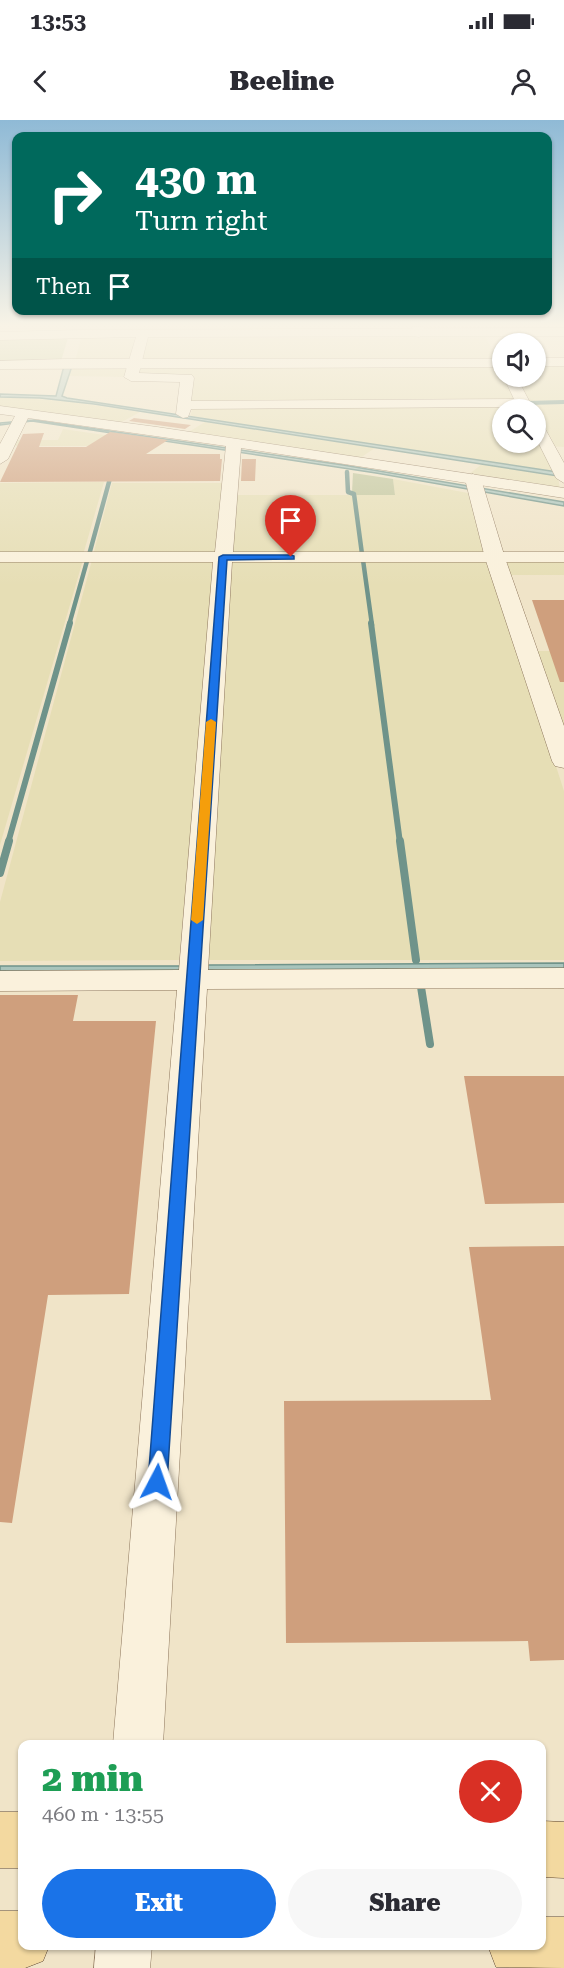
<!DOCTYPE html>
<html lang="en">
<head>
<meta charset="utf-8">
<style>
	body { margin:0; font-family:"Roboto Serif",serif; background:#f7f7f7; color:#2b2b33; height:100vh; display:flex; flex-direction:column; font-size:22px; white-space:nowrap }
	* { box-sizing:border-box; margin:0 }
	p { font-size:20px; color:#7c7c81 }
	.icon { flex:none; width:33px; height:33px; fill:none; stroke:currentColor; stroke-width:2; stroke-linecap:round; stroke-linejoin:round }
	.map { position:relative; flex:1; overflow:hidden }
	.panel { position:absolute; left:18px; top:1620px; width:528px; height:210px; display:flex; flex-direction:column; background:#fff; border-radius:12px; box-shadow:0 2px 4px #0004 }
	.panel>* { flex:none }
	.hud { position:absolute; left:12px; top:12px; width:540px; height:183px; border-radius:12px; box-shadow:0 2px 4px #0004; background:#00695c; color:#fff; overflow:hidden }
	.tools { position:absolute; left:492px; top:213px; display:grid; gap:12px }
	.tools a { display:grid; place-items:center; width:54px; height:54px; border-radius:50%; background:#fff; box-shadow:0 2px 4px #0004; font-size:30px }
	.pin { position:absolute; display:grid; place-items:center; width:51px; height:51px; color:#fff; margin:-62px -26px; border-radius:50% 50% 50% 0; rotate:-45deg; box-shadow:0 0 6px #0007 }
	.pin .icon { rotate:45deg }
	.me { position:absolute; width:66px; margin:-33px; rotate:4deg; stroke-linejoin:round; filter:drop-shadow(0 0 4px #0008) }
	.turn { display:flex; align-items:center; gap:21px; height:126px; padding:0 24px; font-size:27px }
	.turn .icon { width:78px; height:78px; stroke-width:2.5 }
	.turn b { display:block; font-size:42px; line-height:51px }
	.then { display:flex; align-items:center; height:57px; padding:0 24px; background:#0003; gap:12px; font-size:22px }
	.round { display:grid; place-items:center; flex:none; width:63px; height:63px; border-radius:32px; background:#f7f7f7 }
	.summary { display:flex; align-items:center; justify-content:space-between; height:102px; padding:0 24px }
	h1 { font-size:36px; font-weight:800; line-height:45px; color:#1e9e55 }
	.primary-button { display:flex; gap:12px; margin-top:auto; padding:12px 24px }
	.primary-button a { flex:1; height:69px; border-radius:36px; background:#1a73e8; color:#fff; font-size:24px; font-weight:800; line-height:69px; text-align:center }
	.primary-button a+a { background:#f7f7f7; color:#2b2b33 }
	.status { display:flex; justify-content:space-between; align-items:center; height:42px; padding:0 30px; background:#fff; direction:ltr }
	.status svg { height:16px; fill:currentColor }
	header { display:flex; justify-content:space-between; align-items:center; height:78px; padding:0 24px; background:#fff; font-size:27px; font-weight:800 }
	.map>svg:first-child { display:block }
	.farmland { fill:#e6deb5 }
	.green { fill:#c9cf9b }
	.cemetery { fill:#bfc49a }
	.water { fill:#a9c4bc; stroke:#6f938a; stroke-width:1.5 }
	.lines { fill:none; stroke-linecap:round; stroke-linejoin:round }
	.stream-far3 { stroke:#6f938a; stroke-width:4 }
	.stream-far2 { stroke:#6f938a; stroke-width:4.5 }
	.stream-far1 { stroke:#6f938a; stroke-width:6 }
	.stream { stroke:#6f938a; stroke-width:8 }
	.building { fill:#cf9f7d }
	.minor-casing { stroke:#8d765c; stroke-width:1 }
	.tertiary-casing { stroke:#8d765c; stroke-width:1 }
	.primary-casing { stroke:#5b4430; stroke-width:1 }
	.minor { fill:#faf1dc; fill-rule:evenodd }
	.tertiary { fill:#faf1dc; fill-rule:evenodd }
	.primary { fill:#f3d9a0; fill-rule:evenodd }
	.route { fill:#1a73e8; stroke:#114b97; stroke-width:1.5 }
	.slow { fill:#f59e0b }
</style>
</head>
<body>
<div class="status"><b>13:53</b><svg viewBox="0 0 49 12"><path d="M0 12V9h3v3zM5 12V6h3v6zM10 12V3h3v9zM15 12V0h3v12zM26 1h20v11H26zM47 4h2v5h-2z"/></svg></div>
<header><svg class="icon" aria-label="back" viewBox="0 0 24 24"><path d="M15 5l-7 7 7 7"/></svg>Beeline<svg class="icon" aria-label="person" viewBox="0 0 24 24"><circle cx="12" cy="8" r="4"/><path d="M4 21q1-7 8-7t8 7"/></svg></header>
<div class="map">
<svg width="564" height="1848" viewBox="0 0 564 1848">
	<rect width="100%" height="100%" fill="#f0e4c8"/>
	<path class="farmland" d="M 130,207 L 273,207 L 273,212 L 127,212 Z
		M 485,217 L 499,240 L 142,241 L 145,219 Z
		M 81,219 L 137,219 L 132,240 L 75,241 Z
		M 536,244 L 564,244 L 564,327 L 550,326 L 536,298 L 536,290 L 531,289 L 513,257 L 536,256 Z
		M 128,245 L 127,257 L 69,256 L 71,247 Z
		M 137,245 L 501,245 L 502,256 L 507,257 L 520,281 L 189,283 L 191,257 L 136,256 Z
		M 0,277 L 66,281 L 140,292 L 120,303 L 0,288 Z
		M 518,284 L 524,289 L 502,290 L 502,322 L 536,322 L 536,310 L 559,353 L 190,297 L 193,286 Z
		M 205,302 L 375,328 L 360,338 L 187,313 Z
		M 63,309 L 118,317 L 115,326 L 13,326 L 15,320 L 58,320 Z
		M 482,344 L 558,356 L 560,370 L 468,355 Z
		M 393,359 L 468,373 L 487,433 L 231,434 L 233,375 L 395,375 Z
		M 104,362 L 83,435 L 0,435 L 0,363 Z
		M 112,363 L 222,363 L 217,434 L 93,435 Z
		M 564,439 L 564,455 L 510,455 L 504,440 Z
		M 83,440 L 0,725 L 0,441 Z
		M 92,440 L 217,440 L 179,840 L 0,841 L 0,782 Z
		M 231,440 L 490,441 L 564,671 L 564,840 L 208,840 Z
		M 536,531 L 564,531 L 564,608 Z"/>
	<path class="green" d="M 68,218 L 61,241 L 0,243 L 0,220 Z"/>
	<path class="cemetery" d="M 353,353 L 393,359 L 395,375 L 357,375 L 352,372 Z"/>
	<path class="water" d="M 64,246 L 72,246 L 62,276 L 67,278 L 564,353 L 558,356 L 94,284 L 40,278 L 0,277 L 0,274 L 56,276 Z
		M 34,300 L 343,345 L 564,382 L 564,386 L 376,353 L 32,301 L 0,305 L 0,303 Z
		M 564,843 L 564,848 L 207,850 L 207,845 Z
		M 0,846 L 180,846 L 180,850 L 0,851 Z"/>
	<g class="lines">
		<path class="stream-far3" d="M 527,283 L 564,282"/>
		<path class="stream-far2" d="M 347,352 L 348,372 L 354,374 L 362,434
			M 89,435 L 112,351
			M 363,440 L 372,505
			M 69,505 L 87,441"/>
		<path class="stream-far1" d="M 371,503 L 400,723
			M 8,723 L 70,503"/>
		<path class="stream" d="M 400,721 L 416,840
			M 0,753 L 9,721
			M 421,867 L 430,924"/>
	</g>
	<path class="building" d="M 134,298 L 191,305 L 185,309 L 129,301 Z
		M 110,312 L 168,320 L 146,334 L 220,334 L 220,339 L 222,339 L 220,361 L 0,362 L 23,314 L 44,313 L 39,327 L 86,327 Z
		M 242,339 L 256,339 L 255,361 L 241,361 Z
		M 532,480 L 564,480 L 564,562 L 560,562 Z
		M 0,875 L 78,875 L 73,901 L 156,901 L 129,1174 L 48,1175 L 12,1403 L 0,1402 Z
		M 464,956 L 564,956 L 564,1083 L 485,1084 Z
		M 564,1126 L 564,1540 L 530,1541 L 528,1521 L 286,1523 L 284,1281 L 491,1280 L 469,1127 Z"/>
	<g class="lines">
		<defs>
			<path id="minor" d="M 564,208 L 564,216 L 148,217 L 139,253 L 192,255 L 194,258 L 191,281 L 514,279 L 503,256 L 516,256 L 534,290 L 520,290 L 518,287 L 191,289 L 188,297 L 183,298 L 176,294 L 180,262 L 131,261 L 124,257 L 136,217 L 0,220 L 0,212 L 80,210 Z
				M 0,286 L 157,307 L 564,368 L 564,378 L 241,328 L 233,432 L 564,432 L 564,442 L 232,442 L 208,850 L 564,848 L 564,868 L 207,869 L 163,1624 L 113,1624 L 177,870 L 0,871 L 0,851 L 179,850 L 213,442 L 0,442 L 0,432 L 215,432 L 226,326 L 28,298 L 8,339 L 0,344 L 0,324 L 15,296 L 0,294 Z
				M 536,301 L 543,305 L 564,343 L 564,363 L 556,358 L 536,318 Z
				M 96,1826 L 152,1826 L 150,1848 L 94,1848 Z"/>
			<path id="tertiary" d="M 412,207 L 424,207 L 425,213 L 419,217 L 415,216 Z
				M 536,238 L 564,238 L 564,246 L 536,246 Z
				M 65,239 L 502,239 L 502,247 L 0,249 L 0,241 Z
				M 473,354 L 481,359 L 505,438 L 564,606 L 564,648 L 555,646 L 552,641 L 485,438 L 465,359 Z"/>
			<path id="primary" d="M 0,1692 L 22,1692 L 22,1748 L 0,1748 Z
				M 542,1701 L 564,1702 L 564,1758 L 542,1757 Z
				M 0,1791 L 22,1791 L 22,1826 L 49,1826 L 43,1841 L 25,1848 L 0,1848 Z
				M 542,1797 L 564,1797 L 564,1848 L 496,1847 L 488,1826 L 542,1826 Z"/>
		</defs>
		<use href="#minor" class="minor-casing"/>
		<use href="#tertiary" class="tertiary-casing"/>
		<use href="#primary" class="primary-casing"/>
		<use href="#minor" class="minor"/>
		<use href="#tertiary" class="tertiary"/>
		<use href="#primary" class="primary"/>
	</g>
	<linearGradient id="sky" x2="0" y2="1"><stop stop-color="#8fbad6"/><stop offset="0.44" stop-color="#f8f3e6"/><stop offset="1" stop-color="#f8f3e6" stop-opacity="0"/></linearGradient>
	<rect width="564" height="466" fill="url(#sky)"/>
	<path class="route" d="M 291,435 L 294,436 L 294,439 L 227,440 L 167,1362 L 164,1368 L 157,1371 L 151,1368 L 148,1362 L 219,437 L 223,435 Z"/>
	<path class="slow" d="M 211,599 L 216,602 L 203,800 L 197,804 L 191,800 L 206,602 Z"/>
</svg>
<div class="tools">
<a><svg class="icon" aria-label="sound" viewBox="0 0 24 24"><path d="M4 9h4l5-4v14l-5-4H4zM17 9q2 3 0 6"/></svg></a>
<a><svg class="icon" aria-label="search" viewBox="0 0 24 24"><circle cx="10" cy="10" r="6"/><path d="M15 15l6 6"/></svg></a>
</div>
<div class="pin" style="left:291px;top:437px;background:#d93025"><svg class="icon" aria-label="arrive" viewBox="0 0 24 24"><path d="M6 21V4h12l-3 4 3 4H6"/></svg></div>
<svg class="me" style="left:157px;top:1362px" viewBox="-20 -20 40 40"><path d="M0-17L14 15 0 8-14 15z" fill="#1a73e8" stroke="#fff" stroke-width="4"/></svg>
<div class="hud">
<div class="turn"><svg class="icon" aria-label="right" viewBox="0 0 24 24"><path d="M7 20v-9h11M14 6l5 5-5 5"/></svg><div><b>430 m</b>Turn right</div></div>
<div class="then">Then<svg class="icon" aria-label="arrive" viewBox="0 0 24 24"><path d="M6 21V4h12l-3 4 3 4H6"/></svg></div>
</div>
<section class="panel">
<div class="summary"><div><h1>2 min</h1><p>460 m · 13:55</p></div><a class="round" style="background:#d93025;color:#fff"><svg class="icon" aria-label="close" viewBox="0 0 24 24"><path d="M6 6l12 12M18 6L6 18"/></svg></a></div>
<div class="primary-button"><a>Exit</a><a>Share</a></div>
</section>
</div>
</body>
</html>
